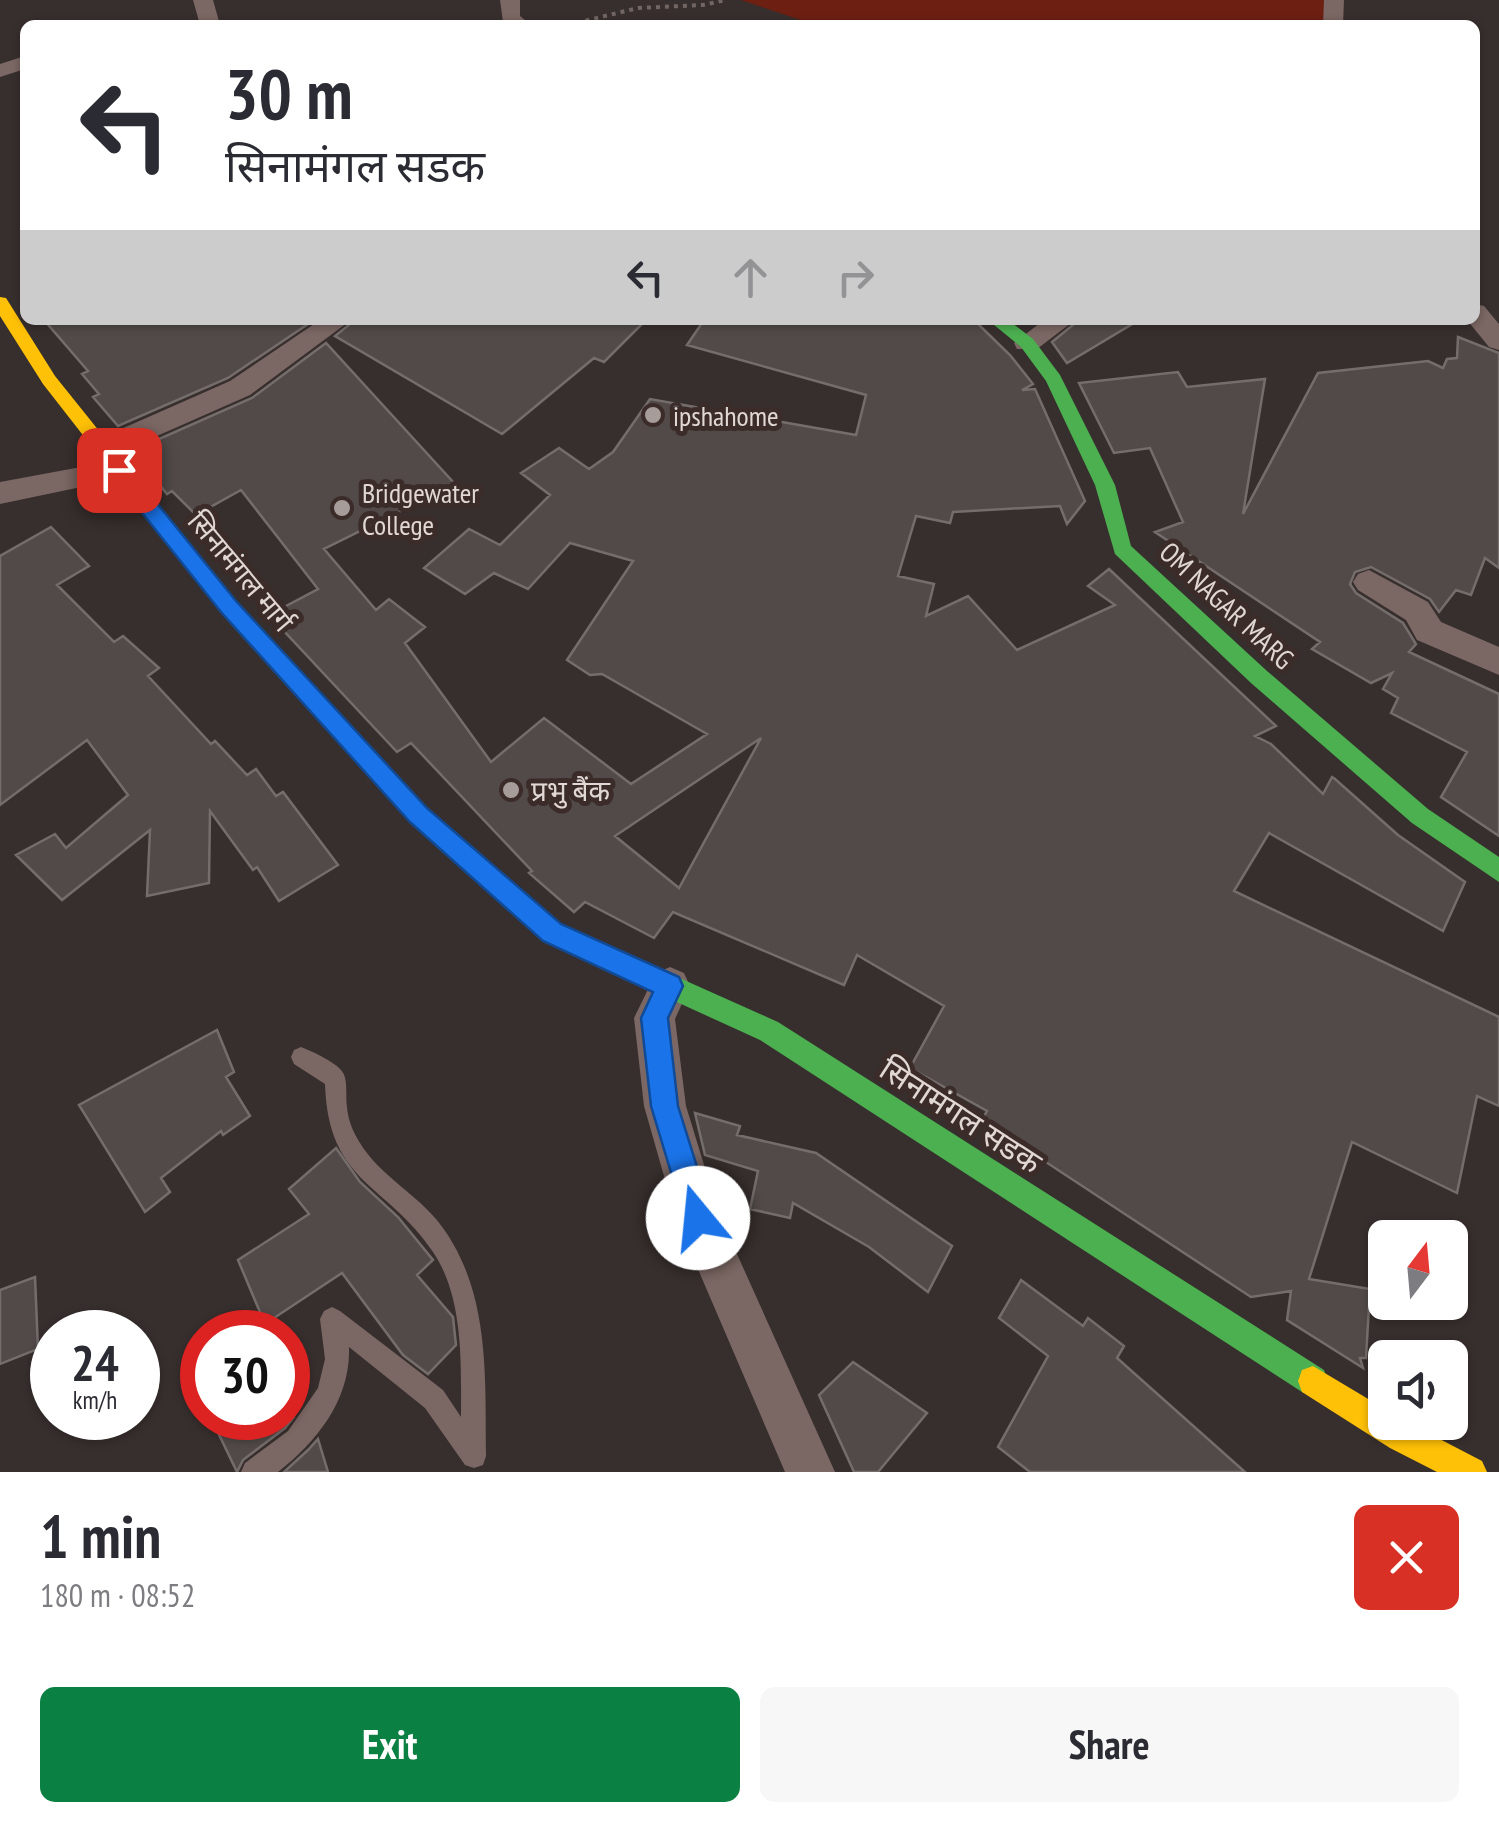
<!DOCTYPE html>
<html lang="en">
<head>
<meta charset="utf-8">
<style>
	body { margin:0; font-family:"PT Sans Narrow","Noto Sans Devanagari",sans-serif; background:#f7f7f7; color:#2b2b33; height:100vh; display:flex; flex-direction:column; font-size:38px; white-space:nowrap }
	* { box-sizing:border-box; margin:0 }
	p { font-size:32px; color:#7c7c81 }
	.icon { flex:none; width:55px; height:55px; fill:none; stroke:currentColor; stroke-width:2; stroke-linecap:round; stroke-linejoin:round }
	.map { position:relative; height:1472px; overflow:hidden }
	.panel { display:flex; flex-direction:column; background:#fff; flex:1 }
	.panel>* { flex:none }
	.guide { position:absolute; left:20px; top:20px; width:1460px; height:305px; border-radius:15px; box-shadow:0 2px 8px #0004; background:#fff; color:#2b2b33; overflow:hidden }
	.needle { width:65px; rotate:16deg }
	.controls { position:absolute; left:1368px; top:1220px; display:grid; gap:20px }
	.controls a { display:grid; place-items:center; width:100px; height:100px; border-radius:15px; background:#fff; box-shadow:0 2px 8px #0004; font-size:50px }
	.speed { position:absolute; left:30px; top:1310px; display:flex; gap:20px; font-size:50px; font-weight:700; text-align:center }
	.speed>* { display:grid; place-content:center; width:130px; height:130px; border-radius:50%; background:#fff; box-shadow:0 2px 8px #0004; line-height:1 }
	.speed small { font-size:25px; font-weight:400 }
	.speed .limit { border:15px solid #d22; background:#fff; color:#111 }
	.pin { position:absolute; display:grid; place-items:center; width:85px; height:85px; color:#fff; margin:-42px; border-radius:20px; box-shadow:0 5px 15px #0006 }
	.me { position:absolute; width:110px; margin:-55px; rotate:343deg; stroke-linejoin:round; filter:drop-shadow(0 0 8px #0008) }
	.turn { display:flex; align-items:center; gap:35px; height:210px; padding:0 40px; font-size:45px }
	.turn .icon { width:130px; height:130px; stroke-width:2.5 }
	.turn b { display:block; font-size:70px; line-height:85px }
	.lanes { display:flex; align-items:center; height:95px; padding:0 40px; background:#0003; justify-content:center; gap:50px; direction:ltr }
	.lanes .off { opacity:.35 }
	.round { display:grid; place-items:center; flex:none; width:105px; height:105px; border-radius:15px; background:#f7f7f7 }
	.headline { display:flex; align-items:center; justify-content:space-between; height:170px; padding:0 40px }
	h1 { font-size:60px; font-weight:600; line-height:75px }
	.action { display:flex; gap:20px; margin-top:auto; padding:20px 40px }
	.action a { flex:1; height:115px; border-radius:15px; background:#0b8043; color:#fff; font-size:40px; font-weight:600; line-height:115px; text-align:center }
	.action a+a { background:#f7f7f7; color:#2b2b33 }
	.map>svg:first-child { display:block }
	.green { fill:#6d1f12 }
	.building { fill:#514a48; stroke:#746d6b; stroke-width:2.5; fill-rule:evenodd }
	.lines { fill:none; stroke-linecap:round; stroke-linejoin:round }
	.path { stroke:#726663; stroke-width:4; stroke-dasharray:4 5; stroke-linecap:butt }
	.lane { fill:#7b6763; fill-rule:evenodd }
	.street { fill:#7b6763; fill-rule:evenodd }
	.fast { fill:#4caf50; fill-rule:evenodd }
	.slow { fill:#ffc107; fill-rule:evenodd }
	.route { fill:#1a73e8; stroke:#114b97; stroke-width:2.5 }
	.poi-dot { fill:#a69c9a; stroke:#3b2c29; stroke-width:4 }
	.labels { text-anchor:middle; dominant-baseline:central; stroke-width:10; stroke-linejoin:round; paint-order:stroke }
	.poi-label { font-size:28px; fill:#e1d7d5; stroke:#3b2c29; text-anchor:start }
	.street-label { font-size:28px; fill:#e1d7d5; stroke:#3b2c29 }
	.near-street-label { font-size:32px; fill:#e1d7d5; stroke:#3b2c29 }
</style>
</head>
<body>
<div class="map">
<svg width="1499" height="1472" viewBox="0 0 1499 1472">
	<rect width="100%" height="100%" fill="#372f2d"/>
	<path class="green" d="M 741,0 L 1325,0 L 1325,25 L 815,25 Z"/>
	<path class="building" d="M 44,320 L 304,320 L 308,324 L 228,378 L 118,426 L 93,397 L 99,394 L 82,374 L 88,371 Z
		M 355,320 L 646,320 L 604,362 L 594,358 L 502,434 L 335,336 Z
		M 704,320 L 974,320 L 1010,355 L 1033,384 L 1022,390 L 1035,389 L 1085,501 L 1067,524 L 1060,506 L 953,512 L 950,523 L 916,516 L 898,576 L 934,584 L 926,616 L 968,596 L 1017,650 L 1115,605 L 1088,586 L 1109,569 L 1276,726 L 1255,736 L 1271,744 L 1323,794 L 1332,777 L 1335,779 L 1398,835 L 1465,882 L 1443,931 L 1269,833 L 1234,891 L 1499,1017 L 1499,1106 L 1477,1096 L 1457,1193 L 1352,1142 L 1309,1279 L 1370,1289 L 1366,1358 L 1360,1358 L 1363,1368 L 1287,1320 L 1291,1291 L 1251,1297 L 982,1120 L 987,1111 L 910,1068 L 944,1006 L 857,955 L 844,985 L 673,912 L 654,938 L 585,902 L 574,912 L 529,873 L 532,871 L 411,743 L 397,752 L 269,615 L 318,589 L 241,490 L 196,515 L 172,491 L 167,494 L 135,454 L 143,449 L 141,447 L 252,398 L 326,343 L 455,484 L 324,549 L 376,610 L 389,599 L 425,627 L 405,643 L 491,762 L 544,718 L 631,784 L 707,734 L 602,674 L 590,675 L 567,660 L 633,561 L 570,543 L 528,589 L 494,573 L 465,594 L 424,568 L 469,529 L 500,545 L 550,495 L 521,473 L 559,448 L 589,469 L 613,452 L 650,399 L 856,435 L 866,395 L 687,345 ZM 761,738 L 679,888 L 615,836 Z
		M 1079,320 L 1139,320 L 1067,363 L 1052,342 Z
		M 1458,337 L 1499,353 L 1499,568 L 1485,558 L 1471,595 L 1456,590 L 1439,612 L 1430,599 L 1371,567 L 1355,572 L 1350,584 L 1356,593 L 1403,623 L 1416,644 L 1409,652 L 1499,694 L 1499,836 L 1441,797 L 1467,752 L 1391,713 L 1398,698 L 1383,689 L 1392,673 L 1371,683 L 1312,649 L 1320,642 L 1155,532 L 1183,522 L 1150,448 L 1114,453 L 1079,383 L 1178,372 L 1187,387 L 1265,379 L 1243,514 L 1318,373 L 1428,361 L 1443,368 L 1447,359 L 1457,358 Z
		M 51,527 L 89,566 L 57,585 L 114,642 L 123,636 L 159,668 L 148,676 L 211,744 L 215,741 L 247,775 L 256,769 L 276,796 L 283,792 L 338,865 L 279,901 L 257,867 L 253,870 L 210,811 L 209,883 L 147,896 L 150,830 L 62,900 L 16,855 L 55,834 L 66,848 L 128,795 L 87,740 L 0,805 L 0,556 Z
		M 217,1030 L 234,1072 L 226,1077 L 250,1116 L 223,1135 L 221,1131 L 161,1178 L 170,1192 L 145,1212 L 79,1105 Z
		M 695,1113 L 740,1126 L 737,1135 L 816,1153 L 952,1246 L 928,1292 L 869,1247 L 793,1203 L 790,1218 L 750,1209 L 758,1171 L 705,1155 Z
		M 336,1148 L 360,1182 L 398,1217 L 433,1260 L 417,1275 L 453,1317 L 456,1345 L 428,1374 L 403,1355 L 342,1273 L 265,1324 L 238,1260 L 309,1214 L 289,1189 Z
		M 35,1277 L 38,1349 L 0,1364 L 0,1290 Z
		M 1021,1280 L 1083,1326 L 1088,1318 L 1124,1346 L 1117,1358 L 1245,1472 L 1030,1472 L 998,1447 L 1048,1356 L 999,1318 Z
		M 853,1362 L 927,1413 L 878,1472 L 854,1472 L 819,1395 Z
		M 211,1418 L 293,1418 L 285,1428 L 243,1460 L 237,1472 Z
		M 318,1439 L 328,1472 L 284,1472 L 308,1450 Z"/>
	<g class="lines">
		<path class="path" d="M 568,25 L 638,8 L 703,5 L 726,0"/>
		<path class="lane" d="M 301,1047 C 313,1052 332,1060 341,1070 C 349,1078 345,1096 347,1107 C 348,1120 353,1132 360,1143 C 379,1174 413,1192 436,1219 C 491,1286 485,1375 486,1456 L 483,1465 L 474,1468 L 465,1465 L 425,1408 L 349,1347 C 351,1399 317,1442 278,1472 L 241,1472 L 245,1463 L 288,1431 L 318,1388 L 325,1359 L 320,1319 L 324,1311 L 332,1307 L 340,1311 L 443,1390 L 461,1417 C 461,1364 464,1298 433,1252 C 387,1183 328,1184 325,1084 L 294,1064 L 291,1057 L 294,1050 Z"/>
		<path class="street" d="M 193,0 L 213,0 L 220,25 L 200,25 Z
			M 500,0 L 520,0 L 520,16 L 531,25 L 503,22 Z
			M 1324,0 L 1344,0 L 1343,25 L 1323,25 Z
			M 25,56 L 25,69 L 0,77 L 0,64 Z
			M 1475,304 L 1484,306 L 1499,324 L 1499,350 L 1489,347 L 1467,320 L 1475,320 Z
			M 320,320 L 351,320 L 250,395 L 114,455 L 94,455 L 89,448 L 94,441 L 230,381 Z
			M 1044,320 L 1075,320 L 1037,349 L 1017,349 L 1014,343 Z
			M 119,460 L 129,463 L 134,470 L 129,477 L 0,504 L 0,482 Z
			M 1369,570 L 1428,602 L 1441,622 L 1499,647 L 1499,675 L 1417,640 L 1406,620 L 1358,590 L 1353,582 L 1358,574 Z
			M 670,967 L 684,973 L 690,986 L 675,1019 L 686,1106 L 719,1214 L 835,1472 L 785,1472 L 676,1218 L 644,1106 L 634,1018 L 656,973 Z"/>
		<path class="fast" d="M 988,320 L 1008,320 L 1033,339 L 1060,375 L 1115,485 L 1131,546 L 1267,671 L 1428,809 L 1499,857 L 1499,882 L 1412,823 L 1251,683 L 1115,554 L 1095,485 L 1046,381 L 1021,347 Z
			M 235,607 L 242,609 L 426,808 L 561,925 L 778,1022 L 1324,1370 L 1328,1381 L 1324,1392 L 1313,1396 L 1302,1392 L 760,1040 L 543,941 L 410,822 L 228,621 L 225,615 L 228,609 Z"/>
		<path class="slow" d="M 0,297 L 6,298 L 55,376 L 242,609 L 245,615 L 242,621 L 228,621 L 43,384 L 0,316 Z
			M 1313,1366 L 1385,1409 L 1385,1422 L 1407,1422 L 1482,1461 L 1487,1472 L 1437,1472 L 1390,1448 L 1302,1392 L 1298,1381 L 1302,1370 Z"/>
	</g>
	<path class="route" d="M 119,463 L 126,465 L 236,601 L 427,808 L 561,924 L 679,977 L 683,986 L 668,1018 L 678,1106 L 713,1218 L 709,1229 L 698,1233 L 688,1229 L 651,1106 L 641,1018 L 653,992 L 543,941 L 410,822 L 221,612 L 112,475 L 112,465 Z"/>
	<g class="poi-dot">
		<circle cx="653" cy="415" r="10"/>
		<circle cx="342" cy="508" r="10"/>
		<circle cx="511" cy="790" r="10"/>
	</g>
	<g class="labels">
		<g class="poi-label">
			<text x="673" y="415">ipshahome</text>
			<text x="362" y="492">Bridgewater<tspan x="362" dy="32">College</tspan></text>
			<text x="531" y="790">प्रभु बैंक</text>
		</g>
		<g class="street-label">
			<text transform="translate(241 571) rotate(50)">सिनामंगल मार्ग</text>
			<text transform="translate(1227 605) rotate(43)">OM NAGAR MARG</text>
		</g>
		<g class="near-street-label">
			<text transform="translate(961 1115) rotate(33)">सिनामंगल सडक</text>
		</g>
	</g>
</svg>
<div class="controls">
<a><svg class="needle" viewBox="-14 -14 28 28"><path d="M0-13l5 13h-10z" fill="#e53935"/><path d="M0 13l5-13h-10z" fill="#7c7c81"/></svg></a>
<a><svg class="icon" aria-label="sound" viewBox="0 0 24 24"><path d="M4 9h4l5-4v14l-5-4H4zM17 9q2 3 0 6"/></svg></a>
</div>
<div class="speed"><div>24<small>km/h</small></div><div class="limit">30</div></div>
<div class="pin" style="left:119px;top:470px;background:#d93025"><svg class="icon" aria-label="arrive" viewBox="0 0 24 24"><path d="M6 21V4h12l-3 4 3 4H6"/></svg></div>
<svg class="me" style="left:698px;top:1218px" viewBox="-20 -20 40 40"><circle r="19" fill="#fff"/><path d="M0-13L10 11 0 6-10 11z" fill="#1a73e8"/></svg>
<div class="guide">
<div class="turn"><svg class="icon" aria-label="left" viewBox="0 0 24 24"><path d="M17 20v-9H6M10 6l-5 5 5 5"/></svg><div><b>30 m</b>सिनामंगल सडक</div></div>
<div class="lanes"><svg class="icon" aria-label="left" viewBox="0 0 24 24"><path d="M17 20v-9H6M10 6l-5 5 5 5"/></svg><svg class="icon off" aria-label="ahead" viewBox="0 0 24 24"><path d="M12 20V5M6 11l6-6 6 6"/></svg><svg class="icon off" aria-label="right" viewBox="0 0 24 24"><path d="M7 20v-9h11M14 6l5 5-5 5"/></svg></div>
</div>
</div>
<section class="panel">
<div class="headline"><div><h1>1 min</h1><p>180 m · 08:52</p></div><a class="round" style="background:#d93025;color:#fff"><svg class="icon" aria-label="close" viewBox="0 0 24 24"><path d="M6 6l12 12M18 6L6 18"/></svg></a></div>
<div class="action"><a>Exit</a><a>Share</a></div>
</section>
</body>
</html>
